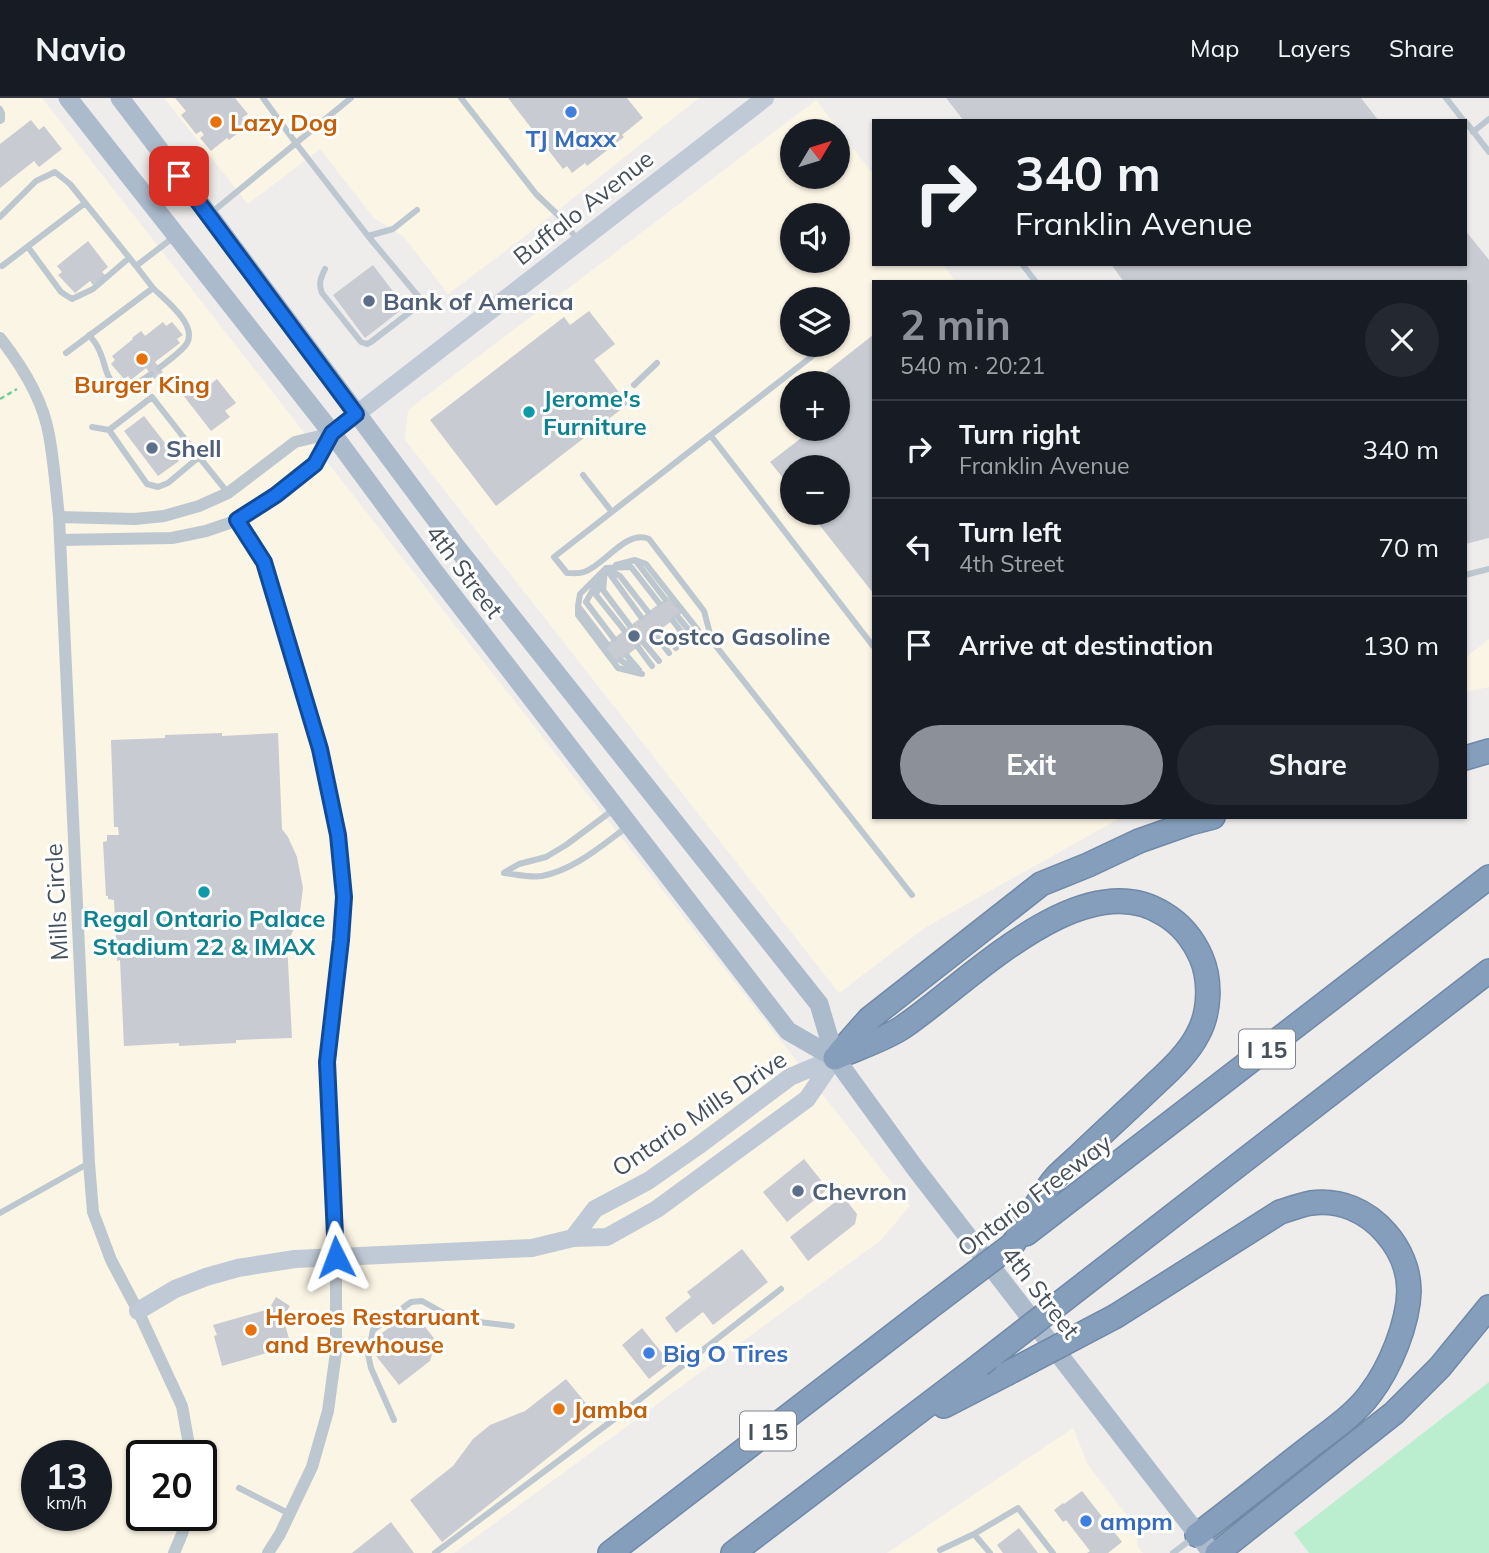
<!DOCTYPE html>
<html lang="en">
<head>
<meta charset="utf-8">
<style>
	body { margin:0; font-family:Mulish,sans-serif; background:#242831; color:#f1f3f6; height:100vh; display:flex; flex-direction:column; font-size:26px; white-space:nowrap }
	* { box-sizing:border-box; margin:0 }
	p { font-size:23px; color:#9ea1a6 }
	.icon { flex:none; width:38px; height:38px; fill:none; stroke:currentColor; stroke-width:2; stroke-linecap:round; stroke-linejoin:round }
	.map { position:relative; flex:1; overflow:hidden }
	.details { position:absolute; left:872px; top:182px; width:595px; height:539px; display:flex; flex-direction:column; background:#171b24; border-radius:0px; box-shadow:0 2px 5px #0004 }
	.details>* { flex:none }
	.hud { position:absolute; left:872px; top:21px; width:595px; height:147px; border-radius:0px; box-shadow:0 2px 5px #0004; background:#171b24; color:#f1f3f6; overflow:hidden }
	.needle { width:46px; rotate:52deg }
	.tools { position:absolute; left:780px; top:21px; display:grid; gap:14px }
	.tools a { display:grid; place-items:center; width:70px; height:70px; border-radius:50%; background:#171b24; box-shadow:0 2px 5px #0004; font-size:35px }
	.speed { position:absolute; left:21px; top:1342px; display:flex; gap:14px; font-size:35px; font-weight:700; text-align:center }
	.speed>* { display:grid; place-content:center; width:91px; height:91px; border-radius:50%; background:#171b24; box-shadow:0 2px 5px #0004; line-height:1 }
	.speed small { font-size:18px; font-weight:400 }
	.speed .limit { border:4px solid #111; border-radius:10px; background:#fff; color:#111 }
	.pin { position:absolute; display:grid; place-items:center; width:60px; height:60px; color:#fff; margin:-30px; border-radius:14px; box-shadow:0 4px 10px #0006 }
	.me { position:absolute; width:77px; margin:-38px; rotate:357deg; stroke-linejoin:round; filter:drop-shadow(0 0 5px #0008) }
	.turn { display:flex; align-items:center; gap:24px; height:147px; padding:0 28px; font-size:32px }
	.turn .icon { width:91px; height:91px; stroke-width:2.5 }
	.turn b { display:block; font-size:49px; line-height:60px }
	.round { display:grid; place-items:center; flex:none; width:74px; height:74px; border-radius:37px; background:#242831 }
	.head { display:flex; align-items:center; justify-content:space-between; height:119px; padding:0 28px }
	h1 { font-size:42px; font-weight:700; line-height:52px; color:#8c9099 }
	.cta { display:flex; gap:14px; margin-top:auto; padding:14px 28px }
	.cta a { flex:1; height:80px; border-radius:42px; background:#8c9099; color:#fff; font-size:28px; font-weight:700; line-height:80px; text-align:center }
	.cta a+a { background:#242831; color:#f1f3f6 }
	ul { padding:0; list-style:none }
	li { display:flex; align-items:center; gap:21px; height:98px; padding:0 28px; border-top:2px solid #363941 }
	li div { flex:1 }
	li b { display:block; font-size:26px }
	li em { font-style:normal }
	header { display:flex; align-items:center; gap:42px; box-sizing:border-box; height:98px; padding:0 35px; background:#171b24; border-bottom:2px solid #363941 }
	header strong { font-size:33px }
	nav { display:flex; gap:38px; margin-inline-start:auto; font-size:24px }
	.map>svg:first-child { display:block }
	.commercial { fill:#fbf5e5; fill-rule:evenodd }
	.green { fill:#bbedcf }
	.building { fill:#c9cbd2 }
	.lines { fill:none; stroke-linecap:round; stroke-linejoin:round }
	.highway-casing { stroke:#7089a7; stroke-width:26 }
	.path { stroke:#74caa1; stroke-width:2.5; stroke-dasharray:5 3.5; stroke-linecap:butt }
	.lane { stroke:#bdc7cf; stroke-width:6 }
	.street { stroke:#bdc7cf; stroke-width:12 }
	.secondary { stroke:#bfcad6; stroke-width:18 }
	.primary { stroke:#acbbcc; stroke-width:19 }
	.highway { stroke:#859ebb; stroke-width:23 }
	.highway-bridge-casing { stroke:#7089a7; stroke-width:26; stroke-linecap:butt }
	.highway-bridge { stroke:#859ebb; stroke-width:23 }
	.route-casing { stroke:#114b97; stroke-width:18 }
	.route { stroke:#1a73e8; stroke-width:12 }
	.shop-dot { fill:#3f7fe0; stroke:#fff; stroke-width:2.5 }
	.food-dot { fill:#e8710a; stroke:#fff; stroke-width:2.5 }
	.service-dot { fill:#5c6f8a; stroke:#fff; stroke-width:2.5 }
	.culture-dot { fill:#0f9aa8; stroke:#fff; stroke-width:2.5 }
	.labels { text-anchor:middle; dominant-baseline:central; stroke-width:6; stroke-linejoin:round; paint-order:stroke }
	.shield { fill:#fff; stroke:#7d848c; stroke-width:2 }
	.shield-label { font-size:23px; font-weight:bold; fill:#45505a }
	.food-label { font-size:24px; font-weight:bold; fill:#c56008; stroke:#fff; text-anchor:start }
	.shop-label { font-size:24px; font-weight:bold; fill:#366cbe; stroke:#fff; text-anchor:start }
	.street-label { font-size:24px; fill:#45505a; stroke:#fff }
	.service-label { font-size:24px; font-weight:bold; fill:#4e5e75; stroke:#fff; text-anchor:start }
	.culture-label { font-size:24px; font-weight:bold; fill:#0d838f; stroke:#fff; text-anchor:start }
</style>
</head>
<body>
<header>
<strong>Navio</strong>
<nav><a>Map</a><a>Layers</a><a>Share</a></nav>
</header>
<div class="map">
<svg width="1489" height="1455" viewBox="0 0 1489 1455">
	<rect width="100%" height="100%" fill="#efedec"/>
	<path class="commercial" d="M 0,0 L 42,0 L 910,1108 L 881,1142 L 454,1455 L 0,1455 ZM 37,1358 L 96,1358 L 96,1418 L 37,1418 ZM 142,1358 L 201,1358 L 201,1418 L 142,1418 Z
		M 164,0 L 699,0 L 524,139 L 448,196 L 404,139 L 374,120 L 320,51 L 248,106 Z
		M 816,2 L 873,76 L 873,166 L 943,166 L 956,184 L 873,184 L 873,719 L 1122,719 L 926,829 L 839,895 L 405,342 L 408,312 ZM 793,33 L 838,33 L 838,79 L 793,79 ZM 793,117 L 838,117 L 838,163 L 793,163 ZM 793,201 L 838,201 L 838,247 L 793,247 ZM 793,285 L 838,285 L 838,331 L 793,331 ZM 793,369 L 838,369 L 838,415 L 793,415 Z
		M 1489,541 L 1489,589 L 1465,594 L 1465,560 Z
		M 1073,1330 L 1088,1367 L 1135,1428 L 1138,1449 L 1143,1455 L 887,1455 Z"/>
	<path class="green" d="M 1489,1284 L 1489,1455 L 1309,1455 L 1294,1435 Z"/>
	<path class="building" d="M 175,0 L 235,0 L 248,16 L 242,20 L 248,27 L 229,42 L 227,40 L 211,53 L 200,40 L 204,37 L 201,33 L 196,36 L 181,17 L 186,13 Z
		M 508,0 L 627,0 L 643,20 L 622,37 L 624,39 L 587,68 L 585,65 L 572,75 L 567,68 L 563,71 Z
		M 946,0 L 1361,0 L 1379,23 L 964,23 Z
		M 31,22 L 39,32 L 44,28 L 62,51 L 39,69 L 34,63 L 0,90 L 0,46 Z
		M 1465,132 L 1489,162 L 1489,440 L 1465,446 L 1465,184 L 1124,184 L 1111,166 L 1465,166 Z
		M 88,143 L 108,169 L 102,174 L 106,178 L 93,187 L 90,183 L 75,195 L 58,177 L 62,174 L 57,168 Z
		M 373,167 L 405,209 L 365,240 L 333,197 Z
		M 589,213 L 615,246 L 594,262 L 628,306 L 496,408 L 430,322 L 564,219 L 570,227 Z
		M 163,224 L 166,228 L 172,224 L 183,237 L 177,241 L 180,245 L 155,264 L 163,274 L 154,281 L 146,270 L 131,282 L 128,278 L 124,281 L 111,266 L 115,262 L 112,258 L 133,241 L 132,240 L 141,233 L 145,238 Z
		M 873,237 L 873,495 L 810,415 L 838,415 L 838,369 L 793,369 L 793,392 L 770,364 L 813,331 L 838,331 L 838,285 L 812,285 Z
		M 217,281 L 236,305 L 225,313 L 230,319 L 211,333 L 183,297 L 202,283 L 207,289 Z
		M 144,318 L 179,363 L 158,378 L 124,333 Z
		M 669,498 L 682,515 L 617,565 L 604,548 Z
		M 222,635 L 222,638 L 278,635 L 282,731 L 288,739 L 297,759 L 303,790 L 299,821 L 287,845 L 292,940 L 236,942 L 236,945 L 179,948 L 179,945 L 124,948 L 120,862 L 117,863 L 114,802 L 108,801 L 108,798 L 106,798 L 103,744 L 107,743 L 107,737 L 119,737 L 118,729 L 114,729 L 111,642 L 165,640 L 165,637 Z
		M 804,1061 L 828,1091 L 787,1124 L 763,1094 Z
		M 843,1098 L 857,1116 L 855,1126 L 808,1163 L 790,1139 Z
		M 742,1151 L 768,1184 L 713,1227 L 703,1214 L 676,1235 L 665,1220 L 691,1199 L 687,1194 Z
		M 276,1199 L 290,1208 L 283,1219 L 291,1248 L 222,1268 L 214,1238 L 217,1237 L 213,1227 L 269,1211 Z
		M 412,1212 L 436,1243 L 430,1263 L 399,1287 L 373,1254 L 373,1242 Z
		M 642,1230 L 670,1265 L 649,1281 L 622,1247 Z
		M 566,1281 L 598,1320 L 442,1444 L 410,1402 L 453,1368 L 473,1341 L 490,1327 L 525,1313 Z
		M 1082,1393 L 1122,1444 L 1108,1455 L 1087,1455 L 1090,1453 L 1066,1422 L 1063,1424 L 1054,1412 L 1063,1405 L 1064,1406 Z
		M 391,1424 L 414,1455 L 352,1455 Z
		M 1019,1430 L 1038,1455 L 1003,1455 L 997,1447 Z"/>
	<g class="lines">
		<defs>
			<path id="highway" d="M 1465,660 L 1489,653
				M 839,955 L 869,921 L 1041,786 L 1088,767 L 1139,743 L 1190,725 L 1213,719
				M 835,960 C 855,951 886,941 903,929 C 967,886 1082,763 1164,816 C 1181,826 1193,841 1201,859 C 1211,882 1210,914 1198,936 C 1188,956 1169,973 1153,988 C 1131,1009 1109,1029 1087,1050 C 1077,1060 1066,1069 1056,1079 C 1041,1096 1025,1126 1013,1146
				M 1026,1136 L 1489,779
				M 1087,1184 L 1489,873
				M 1116,1218 L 1280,1114 C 1290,1111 1300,1107 1311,1105 C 1340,1101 1367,1113 1386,1135 C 1400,1151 1409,1172 1409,1193 C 1408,1226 1390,1270 1370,1296 C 1355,1317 1326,1336 1306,1352 C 1270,1380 1234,1409 1197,1437
				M 944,1308 L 1006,1276
				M 610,1455 L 926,1212
				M 733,1455 L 980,1267
				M 1217,1455 L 1394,1315 L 1440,1269 L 1489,1209"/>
		</defs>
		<use href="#highway" class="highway-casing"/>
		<path class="path" d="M 0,301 L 17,291"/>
		<path class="lane" d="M 263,0 L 295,44 L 368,138 L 393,131 L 417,112
			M 461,0 L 536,96 L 558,117 L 577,141
			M 1446,0 L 1464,23
			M 0,11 L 2,15 L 2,22 L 0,23
			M 1465,23 L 1489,54
			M 1473,34 L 1489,21
			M 211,115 L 351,0
			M 0,119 L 36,83 L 55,74 L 70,86 L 136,168 L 174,139
			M 28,149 L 61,194 L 72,201 L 93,191 L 129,160
			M 1022,166 L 1036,184
			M 2,168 L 85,105
			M 325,171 C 321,179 318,186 322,195 L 361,244 L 367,246 L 371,244 L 423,204 L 368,138
			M 153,190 C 165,202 201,229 185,248 C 178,256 168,263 159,270
			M 89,237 C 93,242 97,246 99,252 C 109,272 102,285 129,291 L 151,276
			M 820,252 L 554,459 L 567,475 C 573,475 579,476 584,474 C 605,467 626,431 649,441 L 704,513 L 712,543 L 912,797
			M 66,255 L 153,190 L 136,168
			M 634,287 L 657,265
			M 92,329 L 109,332 L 147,386 L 158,389 L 168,385 L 199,359 L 152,299 L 109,332
			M 711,338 L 873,548
			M 199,359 L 228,395
			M 583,377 L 612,414
			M 238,422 L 264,464 L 320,651 L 338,737 L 344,799 L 340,857 L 327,964 L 336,1156
			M 635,462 L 646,466 L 698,532
			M 616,467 L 635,462 L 665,501
			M 607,471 L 620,478 L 648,514
			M 605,472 L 603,492 L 630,528
			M 607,472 L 641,519
			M 1465,477 L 1489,471
			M 599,481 L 586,504 L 614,541
			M 600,485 L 596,497 L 624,532
			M 578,510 L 578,517 L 618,570 L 642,576
			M 678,519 L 692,536
			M 673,523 L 687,541
			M 661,531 L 676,550
			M 655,536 L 669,555
			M 644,545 L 659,563
			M 607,546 L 578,508 L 580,496 L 606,470 L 631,469 L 659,505
			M 638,549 L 652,568
			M 627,558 L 639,572
			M 620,562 L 637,573
			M 505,774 L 519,766 L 546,759 L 566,747 L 613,712
			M 504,775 C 515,776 530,780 542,778 C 574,772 601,748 627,729
			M 0,1115 L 89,1065
			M 394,1322 L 371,1270 L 368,1256 L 373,1232 L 411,1204 L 422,1203 L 449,1218 L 463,1222 L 512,1228
			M 239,1390 L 290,1416
			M 974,1436 L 1018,1410 L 1053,1455
			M 940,1452 L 974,1436 L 990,1455
			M 435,1455 L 617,1319 L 781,1191
			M 1173,1455 L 1193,1440"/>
		<path class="street" d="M 0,240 C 22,268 43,302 49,337 C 54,364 56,392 59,419 L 89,1065 L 93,1114 L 111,1162 L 138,1213 L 182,1308 L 191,1358
			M 59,419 L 135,421 L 164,418 L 199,408 L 228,395 L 295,344 L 332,335
			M 60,442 L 172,440 L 206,433 L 238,422 L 276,397 L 315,366 L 332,335
			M 174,1455 L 182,1436 L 187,1418
			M 268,1455 L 280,1436 L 312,1369 L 328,1313 L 336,1254 L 336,1159"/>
		<path class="secondary" d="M 332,335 L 765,0
			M 573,1140 L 595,1111 L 648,1083 L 698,1048 L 790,979 L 835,960
			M 138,1213 L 175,1191 L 206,1179 L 238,1170 L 295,1161 L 532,1150 L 573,1140 L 607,1139 L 657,1111 L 807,1001 L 835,960"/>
		<path class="primary" d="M 68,0 L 332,335 L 433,472 L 788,933 L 835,960
			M 120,0 L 209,117 L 457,450 L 819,906 L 835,960 L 915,1070 L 1212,1455"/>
		<use href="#highway" class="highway"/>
		<defs>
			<path id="highway-bridge" d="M 926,1212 L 1013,1146
				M 980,1267 L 1087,1184
				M 1006,1276 L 1116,1218"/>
		</defs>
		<use href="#highway-bridge" class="highway-bridge-casing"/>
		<use href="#highway-bridge" class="highway-bridge"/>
	</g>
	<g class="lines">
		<defs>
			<path id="route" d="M 179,78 L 356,316 L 332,335 L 315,366 L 276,397 L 237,422 L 264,464 L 320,651 L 338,737 L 344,799 L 341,842 L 327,964 L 336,1159"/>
		</defs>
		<use href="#route" class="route-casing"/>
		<use href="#route" class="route"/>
	</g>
	<g class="shop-dot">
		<circle cx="571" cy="14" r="7"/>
		<circle cx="649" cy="1255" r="7"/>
		<circle cx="1086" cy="1423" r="7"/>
	</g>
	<g class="food-dot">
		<circle cx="216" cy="24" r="7"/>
		<circle cx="142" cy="261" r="7"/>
		<circle cx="251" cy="1232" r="7"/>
		<circle cx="559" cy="1311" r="7"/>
	</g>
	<g class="service-dot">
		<circle cx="369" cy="203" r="7"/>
		<circle cx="152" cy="350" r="7"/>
		<circle cx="634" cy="538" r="7"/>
		<circle cx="798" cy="1093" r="7"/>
	</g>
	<g class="culture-dot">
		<circle cx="529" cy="314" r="7"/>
		<circle cx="204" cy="794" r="7"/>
	</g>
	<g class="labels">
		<g class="shield">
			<rect x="1239" y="931.5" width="56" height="39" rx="5"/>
			<rect x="740" y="1313.5" width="56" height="39" rx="5"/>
		</g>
		<g class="shield-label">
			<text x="1267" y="951">I 15</text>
			<text x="768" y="1333">I 15</text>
		</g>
		<g class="food-label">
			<text x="230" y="24">Lazy Dog</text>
			<text x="142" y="286" text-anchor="middle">Burger King</text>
			<text x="265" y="1218">Heroes Restaruant<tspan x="265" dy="28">and Brewhouse</tspan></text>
			<text x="573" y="1311">Jamba</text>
		</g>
		<g class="shop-label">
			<text x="571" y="40" text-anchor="middle">TJ Maxx</text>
			<text x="663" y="1255">Big O Tires</text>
			<text x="1100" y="1423">ampm</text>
		</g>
		<g class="street-label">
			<text transform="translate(583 109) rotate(-38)">Buffalo Avenue</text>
			<text transform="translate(465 473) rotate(53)">4th Street</text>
			<text transform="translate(56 804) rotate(-93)">Mills Circle</text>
			<text transform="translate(699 1015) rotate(-34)">Ontario Mills Drive</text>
			<text transform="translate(1034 1097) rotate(-37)">Ontario Freeway</text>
			<text transform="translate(1041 1194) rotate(52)">4th Street</text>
		</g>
		<g class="service-label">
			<text x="383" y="203">Bank of America</text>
			<text x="166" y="350">Shell</text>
			<text x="648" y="538">Costco Gasoline</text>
			<text x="812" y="1093">Chevron</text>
		</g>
		<g class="culture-label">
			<text x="543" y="300">Jerome's<tspan x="543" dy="28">Furniture</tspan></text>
			<text x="204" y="820" text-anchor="middle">Regal Ontario Palace<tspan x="204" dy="28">Stadium 22 &amp; IMAX</tspan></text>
		</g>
	</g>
</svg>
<div class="tools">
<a><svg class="needle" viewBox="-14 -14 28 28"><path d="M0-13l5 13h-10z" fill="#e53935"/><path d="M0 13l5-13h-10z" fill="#9ea1a6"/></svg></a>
<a><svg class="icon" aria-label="sound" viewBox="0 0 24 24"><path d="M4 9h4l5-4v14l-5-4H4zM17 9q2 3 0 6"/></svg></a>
<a><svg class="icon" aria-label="layers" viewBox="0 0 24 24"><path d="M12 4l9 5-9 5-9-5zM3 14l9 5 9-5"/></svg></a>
<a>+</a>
<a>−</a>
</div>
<div class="speed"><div>13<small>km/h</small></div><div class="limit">20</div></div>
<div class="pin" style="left:179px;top:78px;background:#d93025"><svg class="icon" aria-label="arrive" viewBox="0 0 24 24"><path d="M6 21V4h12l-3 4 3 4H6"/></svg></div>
<svg class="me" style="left:336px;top:1159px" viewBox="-20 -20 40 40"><path d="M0-17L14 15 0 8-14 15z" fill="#1a73e8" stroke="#fff" stroke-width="4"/></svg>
<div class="hud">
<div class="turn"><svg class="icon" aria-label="right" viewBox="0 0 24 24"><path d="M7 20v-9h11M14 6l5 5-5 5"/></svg><div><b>340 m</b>Franklin Avenue</div></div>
</div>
<section class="details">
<div class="head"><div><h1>2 min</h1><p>540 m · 20:21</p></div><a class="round"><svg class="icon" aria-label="close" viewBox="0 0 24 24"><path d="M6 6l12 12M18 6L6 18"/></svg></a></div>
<ul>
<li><svg class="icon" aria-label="right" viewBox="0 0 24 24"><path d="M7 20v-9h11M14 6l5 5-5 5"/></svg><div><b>Turn right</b><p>Franklin Avenue</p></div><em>340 m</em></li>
<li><svg class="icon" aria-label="left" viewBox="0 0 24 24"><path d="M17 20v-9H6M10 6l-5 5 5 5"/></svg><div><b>Turn left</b><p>4th Street</p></div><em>70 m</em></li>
<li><svg class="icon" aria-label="arrive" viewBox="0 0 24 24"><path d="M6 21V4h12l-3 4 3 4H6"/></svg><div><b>Arrive at destination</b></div><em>130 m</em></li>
</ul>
<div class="cta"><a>Exit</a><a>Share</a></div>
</section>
</div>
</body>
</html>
